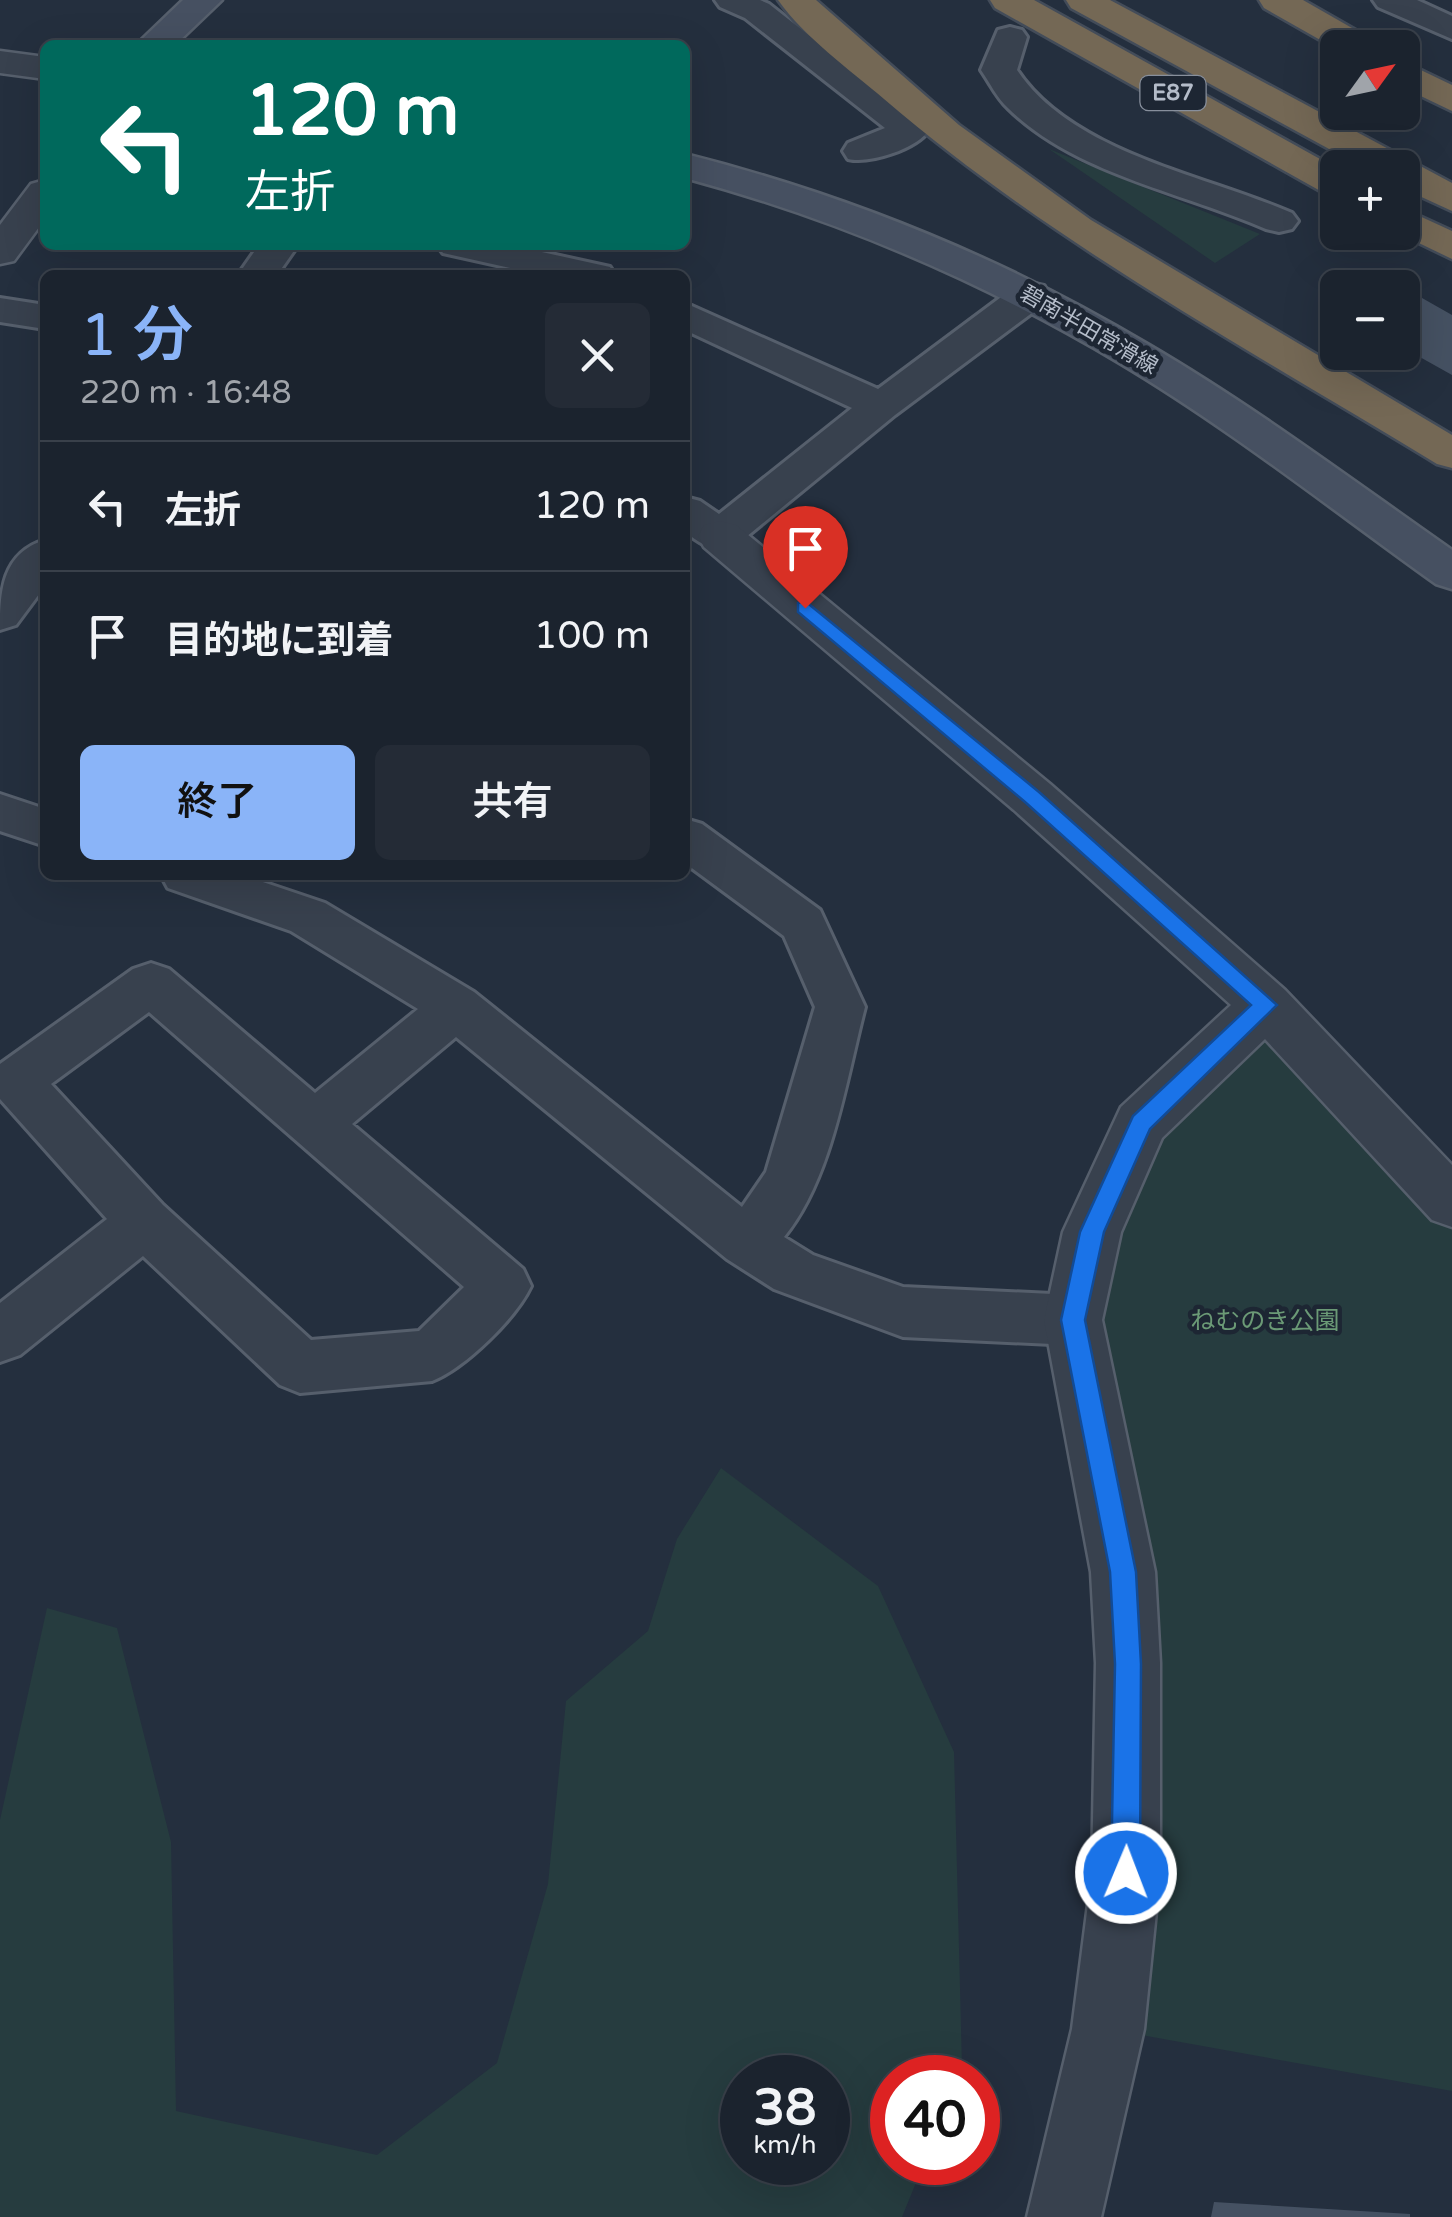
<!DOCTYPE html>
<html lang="ja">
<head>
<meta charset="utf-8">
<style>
	body { margin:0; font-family:"Varela Round","Noto Sans JP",sans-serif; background:#242b36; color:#f1f3f6; height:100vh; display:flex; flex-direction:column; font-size:38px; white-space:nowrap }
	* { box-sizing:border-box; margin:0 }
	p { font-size:32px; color:#a0a4aa }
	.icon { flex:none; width:55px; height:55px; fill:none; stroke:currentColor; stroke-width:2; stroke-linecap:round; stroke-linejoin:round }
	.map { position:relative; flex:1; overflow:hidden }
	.sheet { position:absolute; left:40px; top:270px; width:650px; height:610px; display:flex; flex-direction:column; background:#1b232e; border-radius:15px; box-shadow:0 10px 40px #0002,0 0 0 2px #39404a }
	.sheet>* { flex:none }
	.top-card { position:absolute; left:40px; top:40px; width:650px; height:210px; border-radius:15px; box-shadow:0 10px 40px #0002,0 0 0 2px #39404a; background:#00695c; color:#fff; overflow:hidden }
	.needle { width:65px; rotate:57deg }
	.fabs { position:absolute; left:1320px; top:30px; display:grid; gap:20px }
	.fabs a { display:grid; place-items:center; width:100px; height:100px; border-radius:15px; background:#1b232e; box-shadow:0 10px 40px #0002,0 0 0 2px #39404a; font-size:50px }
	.speed { position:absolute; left:720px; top:2055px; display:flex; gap:20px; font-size:50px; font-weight:700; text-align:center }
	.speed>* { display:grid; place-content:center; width:130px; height:130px; border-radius:50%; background:#1b232e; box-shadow:0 10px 40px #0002,0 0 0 2px #39404a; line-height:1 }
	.speed small { font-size:25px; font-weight:400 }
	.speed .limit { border:15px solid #d22; background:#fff; color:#111 }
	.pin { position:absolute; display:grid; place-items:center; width:85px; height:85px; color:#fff; margin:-102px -42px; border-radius:50% 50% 50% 0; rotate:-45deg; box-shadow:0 0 10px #0007 }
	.pin .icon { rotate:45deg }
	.me { position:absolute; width:110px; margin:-55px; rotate:1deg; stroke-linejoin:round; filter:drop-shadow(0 0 8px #0008) }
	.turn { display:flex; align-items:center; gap:35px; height:210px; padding:0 40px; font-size:45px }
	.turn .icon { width:130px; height:130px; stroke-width:2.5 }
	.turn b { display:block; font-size:70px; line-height:85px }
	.round { display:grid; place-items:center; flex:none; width:105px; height:105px; border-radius:15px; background:#242b36 }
	.summary { display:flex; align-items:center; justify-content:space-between; height:170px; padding:0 40px }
	h1 { font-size:60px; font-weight:600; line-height:75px; color:#8ab4f8 }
	.action { display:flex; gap:20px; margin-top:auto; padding:20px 40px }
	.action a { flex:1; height:115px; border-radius:15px; background:#8ab4f8; color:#111; font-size:40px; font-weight:600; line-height:115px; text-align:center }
	.action a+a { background:#242b36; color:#f1f3f6 }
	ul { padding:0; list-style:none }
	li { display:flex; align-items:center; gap:30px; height:130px; padding:0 40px; border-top:2px solid #39404a }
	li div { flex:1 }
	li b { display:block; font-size:38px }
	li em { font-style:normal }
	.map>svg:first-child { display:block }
	.green { fill:#263c3f; fill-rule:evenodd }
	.building { fill:#455162 }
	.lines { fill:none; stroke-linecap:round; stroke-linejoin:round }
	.minor-casing { stroke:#565f6c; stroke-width:6 }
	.tertiary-casing { stroke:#565f6c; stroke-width:5 }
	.secondary-casing { stroke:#565f6c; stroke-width:5 }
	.motorway-casing { stroke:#434c59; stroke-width:5 }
	.minor { fill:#38414e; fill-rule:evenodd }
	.tertiary { fill:#38414e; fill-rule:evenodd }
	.secondary { fill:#465061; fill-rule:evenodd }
	.motorway { fill:#746855; fill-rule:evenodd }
	.route { fill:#1a73e8; stroke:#114b97; stroke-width:2.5 }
	.labels { text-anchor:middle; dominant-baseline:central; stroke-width:9; stroke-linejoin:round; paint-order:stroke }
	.shield { fill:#1d2633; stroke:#878f9c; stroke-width:2.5 }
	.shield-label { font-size:22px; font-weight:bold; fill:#b4bcc9 }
	.far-street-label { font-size:22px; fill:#b4bcc9; stroke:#1d2633 }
	.park-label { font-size:25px; fill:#6b9a76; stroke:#1d2633 }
</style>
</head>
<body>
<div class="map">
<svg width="1452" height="2217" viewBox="0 0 1452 2217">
	<rect width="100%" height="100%" fill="#242f3e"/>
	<path class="green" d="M 1049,149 L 1260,234 L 1215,263 Z
		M 1266,1005 L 1452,1203 L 1452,2091 L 1108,2029 L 1092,1232 L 1141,1123 Z
		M 721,1468 L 878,1586 L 954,1752 L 962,2067 L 958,2077 L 892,2078 L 892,2162 L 924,2163 L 902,2217 L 0,2217 L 0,1820 L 47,1608 L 117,1628 L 171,1842 L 176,2111 L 377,2155 L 497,2063 L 548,1884 L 566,1701 L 648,1631 L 677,1539 ZM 742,2078 L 828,2078 L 828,2162 L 742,2162 Z"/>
	<path class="building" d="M 1415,294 L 1452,315 L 1452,375 L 1402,347 L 1402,303 Z
		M 1214,2202 L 1410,2214 L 1410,2217 L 1211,2217 Z"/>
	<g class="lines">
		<defs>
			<path id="minor" d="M 715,0 L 760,0 L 769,4 L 929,130 C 916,149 870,164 848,159 L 843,151 L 848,143 L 885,128 L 745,18 L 720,7 Z
				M 1373,0 L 1417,0 L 1452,16 L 1452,39 L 1378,7 Z
				M 1010,27 L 1022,30 L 1027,37 L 1017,70 C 1072,153 1205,175 1292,213 L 1298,221 L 1292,229 L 1279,232 L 1266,229 C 1182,192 1075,174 1008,108 C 997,98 990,83 981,70 L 998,30 Z
				M 259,245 L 298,245 L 277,275 L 238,275 Z
				M 437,245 L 510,245 L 610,267 L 615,275 L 541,275 L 443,253 Z
				M 1030,283 L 1044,286 L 1049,295 L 1044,304 L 895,415 L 735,546 C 713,553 703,545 685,532 L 685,497 L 700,501 L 719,514 L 852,408 L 685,330 L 685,303 L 878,389 L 1016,286 Z
				M 0,298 L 45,305 L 45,329 L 0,322 Z
				M 45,540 L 45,586 L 16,625 L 0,630 C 0,592 2,553 45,540 Z
				M 0,794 L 45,809 L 45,846 L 0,831 Z
				M 685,819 L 702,824 L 820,910 L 865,1007 C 846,1079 832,1179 784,1237 L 813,1255 L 903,1287 L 1073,1295 L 1093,1302 L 1101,1320 L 1093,1338 L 1073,1345 L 903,1337 L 774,1289 L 727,1259 L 456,1037 L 352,1124 L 523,1269 L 531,1286 C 516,1318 465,1368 432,1381 L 300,1393 L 280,1385 L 143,1256 L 20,1355 L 0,1362 L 0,1303 L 107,1219 L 0,1099 L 0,1064 L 133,969 L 151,963 L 169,969 L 315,1093 L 418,1009 L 291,931 L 168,888 L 161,875 L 242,875 L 325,903 L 474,992 L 742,1207 L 766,1172 L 815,1007 L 784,936 L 685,863 ZM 149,1012 L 464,1287 L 419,1331 L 311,1340 L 163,1205 L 51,1084 Z"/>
			<path id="tertiary" d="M 0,51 L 45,57 L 45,79 L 0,73 Z
				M 45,180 L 45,219 L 14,261 L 0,264 L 0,225 L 31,184 Z
				M 720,521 L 736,525 L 1050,784 L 1285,990 L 1452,1165 L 1452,1227 L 1432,1220 L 1265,1039 L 1162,1138 L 1121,1232 L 1102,1320 L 1155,1572 L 1160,1663 L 1160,1873 L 1144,2029 L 1101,2217 L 1027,2217 L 1072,2029 L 1092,1873 L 1096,1663 L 1091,1572 L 1044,1320 L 1063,1232 L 1121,1107 L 1231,1005 L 1014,810 L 704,547 L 698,536 L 704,525 Z"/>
			<path id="secondary" d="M 183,0 L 222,0 L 175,45 L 136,45 Z
				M 685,154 C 848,195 1005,259 1149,345 C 1255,407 1352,480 1452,550 L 1452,589 L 1436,584 C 1331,509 1229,428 1118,362 C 982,281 837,219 685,178 Z"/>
			<path id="motorway" d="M 778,0 L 816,0 L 959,125 L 1091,220 L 1452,435 L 1452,468 L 1437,464 C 1248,349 1052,243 884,99 C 849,69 805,38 778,0 Z
				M 990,0 L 1034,0 L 1338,169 L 1338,197 L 1324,193 L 995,8 Z
				M 1066,0 L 1110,0 L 1452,183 L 1452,211 L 1402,188 L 1402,168 L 1364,168 L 1071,8 Z
				M 1259,0 L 1303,0 L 1373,40 L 1378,48 L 1338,50 L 1264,8 Z
				M 1402,61 L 1452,85 L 1452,111 L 1402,87 Z
				M 1402,208 L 1452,231 L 1452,259 L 1396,232 L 1402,232 Z"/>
		</defs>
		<use href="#minor" class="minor-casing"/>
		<use href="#tertiary" class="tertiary-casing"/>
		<use href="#secondary" class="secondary-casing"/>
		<use href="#motorway" class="motorway-casing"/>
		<use href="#minor" class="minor"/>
		<use href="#tertiary" class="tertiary"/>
		<use href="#secondary" class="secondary"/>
		<use href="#motorway" class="motorway"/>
	</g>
	<path class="route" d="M 805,601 L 1039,792 L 1277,1005 L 1150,1129 L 1104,1232 L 1085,1320 L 1136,1572 L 1141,1664 L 1140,1873 L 1136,1883 L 1126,1887 L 1115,1883 L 1111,1873 L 1115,1664 L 1110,1572 L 1061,1320 L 1080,1232 L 1133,1116 L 1251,1005 L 1025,802 L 798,612 L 798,603 Z"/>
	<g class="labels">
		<rect class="shield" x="1140.5" y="76" width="65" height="34" rx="8"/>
		<g class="shield-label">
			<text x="1173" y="93">E87</text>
		</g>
		<g class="far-street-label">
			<text transform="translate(1089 330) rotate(30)">碧南半田常滑線</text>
		</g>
		<g class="park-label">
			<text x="1265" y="1321">ねむのき公園</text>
		</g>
	</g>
</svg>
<div class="fabs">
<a><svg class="needle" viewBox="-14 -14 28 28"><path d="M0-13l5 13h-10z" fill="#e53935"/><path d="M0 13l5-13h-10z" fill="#a0a4aa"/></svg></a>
<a>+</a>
<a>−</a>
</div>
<div class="speed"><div>38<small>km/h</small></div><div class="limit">40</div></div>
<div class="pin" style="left:805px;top:608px;background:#d93025"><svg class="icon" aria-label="arrive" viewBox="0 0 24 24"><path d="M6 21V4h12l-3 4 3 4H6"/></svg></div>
<svg class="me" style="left:1126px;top:1873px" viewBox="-20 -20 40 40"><circle r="17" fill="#1a73e8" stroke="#fff" stroke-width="3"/><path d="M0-11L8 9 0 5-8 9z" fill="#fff"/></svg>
<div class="top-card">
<div class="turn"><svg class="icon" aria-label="left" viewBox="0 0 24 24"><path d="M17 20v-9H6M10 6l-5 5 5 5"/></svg><div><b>120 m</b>左折</div></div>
</div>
<section class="sheet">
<div class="summary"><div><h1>1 分</h1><p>220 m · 16:48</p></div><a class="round"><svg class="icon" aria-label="close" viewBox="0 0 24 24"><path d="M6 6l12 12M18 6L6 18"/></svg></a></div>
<ul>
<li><svg class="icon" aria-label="left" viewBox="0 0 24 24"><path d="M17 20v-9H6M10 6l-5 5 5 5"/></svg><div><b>左折</b></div><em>120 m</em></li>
<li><svg class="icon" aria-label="arrive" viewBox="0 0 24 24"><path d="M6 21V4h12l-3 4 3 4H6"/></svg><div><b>目的地に到着</b></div><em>100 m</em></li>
</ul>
<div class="action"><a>終了</a><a>共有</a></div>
</section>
</div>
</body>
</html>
